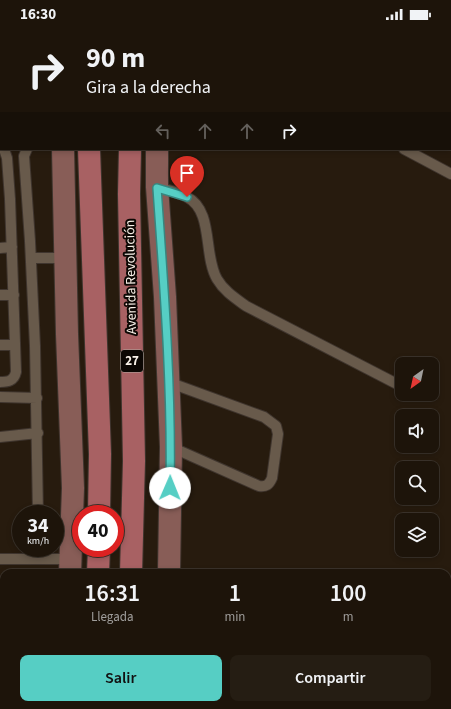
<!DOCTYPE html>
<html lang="es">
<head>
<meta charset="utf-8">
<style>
	body { margin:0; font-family:"Source Sans 3",sans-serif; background:#251d13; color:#f1f3f6; height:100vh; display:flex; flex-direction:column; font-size:15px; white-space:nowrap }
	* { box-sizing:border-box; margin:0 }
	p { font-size:13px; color:#a09e9c }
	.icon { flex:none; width:22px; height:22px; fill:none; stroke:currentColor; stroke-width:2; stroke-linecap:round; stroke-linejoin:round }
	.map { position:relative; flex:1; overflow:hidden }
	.drawer { position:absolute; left:0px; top:541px; width:451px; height:140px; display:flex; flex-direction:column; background:#1d140a; border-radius:12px 12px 0 0; box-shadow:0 2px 6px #0003,0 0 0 1px #3b332b }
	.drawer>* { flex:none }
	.banner { position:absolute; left:0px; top:0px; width:451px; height:122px; box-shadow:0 2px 6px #0003,0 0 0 1px #3b332b; background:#1d140a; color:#f1f3f6; overflow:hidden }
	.needle { width:26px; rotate:213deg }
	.fabs { position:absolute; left:395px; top:329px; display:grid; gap:8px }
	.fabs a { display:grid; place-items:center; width:44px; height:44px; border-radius:8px; background:#1d140a; box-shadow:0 2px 6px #0003,0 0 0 1px #3b332b; font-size:20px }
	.speed { position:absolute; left:12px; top:477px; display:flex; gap:8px; font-size:20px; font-weight:700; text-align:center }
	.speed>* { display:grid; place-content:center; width:52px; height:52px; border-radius:50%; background:#1d140a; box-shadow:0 2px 6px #0003,0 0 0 1px #3b332b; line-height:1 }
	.speed small { font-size:10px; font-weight:400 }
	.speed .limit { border:6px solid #d22; background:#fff; color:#111 }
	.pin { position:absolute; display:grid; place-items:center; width:34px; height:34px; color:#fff; margin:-41px -17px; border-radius:50% 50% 50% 0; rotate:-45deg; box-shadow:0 0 4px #0007 }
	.pin .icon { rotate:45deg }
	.me { position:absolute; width:44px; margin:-22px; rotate:1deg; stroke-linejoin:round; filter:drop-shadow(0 0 3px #0008) }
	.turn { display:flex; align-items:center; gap:14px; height:84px; padding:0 20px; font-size:18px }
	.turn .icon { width:52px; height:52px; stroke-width:2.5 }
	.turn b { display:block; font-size:28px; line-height:34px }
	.lanes { display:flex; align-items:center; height:38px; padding:0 20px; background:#0003; justify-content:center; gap:20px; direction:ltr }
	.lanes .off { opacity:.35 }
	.eta { display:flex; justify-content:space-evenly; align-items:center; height:68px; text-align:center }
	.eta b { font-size:24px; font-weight:600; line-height:28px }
	.action { display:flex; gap:8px; margin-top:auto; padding:8px 20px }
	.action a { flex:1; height:46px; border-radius:8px; background:#56cec4; color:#111; font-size:16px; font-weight:600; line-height:46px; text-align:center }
	.action a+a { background:#251d13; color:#f1f3f6 }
	.status { display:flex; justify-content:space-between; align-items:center; height:28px; padding:0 20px; background:#1d140a; direction:ltr }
	.status svg { height:11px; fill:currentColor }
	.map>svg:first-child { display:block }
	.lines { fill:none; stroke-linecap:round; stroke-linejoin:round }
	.lane-casing { stroke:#3f352e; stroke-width:12 }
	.secondary-casing { stroke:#3f352e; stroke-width:24 }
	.primary-casing { stroke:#3f352e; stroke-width:24 }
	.lane { stroke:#685a4b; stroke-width:10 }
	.secondary { stroke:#885d57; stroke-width:22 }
	.primary { stroke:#a86163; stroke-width:22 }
	.route-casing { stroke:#38867f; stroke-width:10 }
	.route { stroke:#56cec4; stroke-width:7 }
	.labels { text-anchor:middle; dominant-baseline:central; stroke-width:4; stroke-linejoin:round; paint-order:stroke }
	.shield { fill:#0c0703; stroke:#b2aba3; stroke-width:1 }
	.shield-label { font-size:13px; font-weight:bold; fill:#f9f1e8 }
	.street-label { font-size:14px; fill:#f9f1e8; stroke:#0c0703 }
</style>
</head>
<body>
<div class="status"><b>16:30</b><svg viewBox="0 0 49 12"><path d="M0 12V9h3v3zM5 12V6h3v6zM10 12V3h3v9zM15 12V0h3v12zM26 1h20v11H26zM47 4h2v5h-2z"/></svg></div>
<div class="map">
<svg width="451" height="681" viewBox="0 0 451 681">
	<rect width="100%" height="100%" fill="#271b0e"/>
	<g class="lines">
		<defs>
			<path id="lane" d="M 158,0 L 160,1
				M 413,1 L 413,0
				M 450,83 L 451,84
				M 0,93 L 1,94
				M 27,121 L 24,128 L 30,213 L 35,318 L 38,486
				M 404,121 L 451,146
				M 157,159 C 167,162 179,164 187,169 C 214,183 203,227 217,251 C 224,263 235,270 246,278 L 397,356
				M 0,220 L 12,219
				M 31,230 L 65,230
				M 0,267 L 14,267
				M 0,317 L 15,317
				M 0,354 C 8,354 14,353 16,344 L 10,171 L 7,130 L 4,121
				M 168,354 L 264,389 L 276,398 L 278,406 L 272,450 C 269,457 266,459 259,458 L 171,419
				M 0,369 L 37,370
				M 0,409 L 38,405
				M 39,520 L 39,531
				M 0,531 L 71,531
				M 0,646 L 4,656 L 1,681"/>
			<path id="secondary" d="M 63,121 L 67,306 L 73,460 L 70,545
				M 157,121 L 157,159 L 165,269 L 171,419 L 169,545
				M 54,681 L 55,677
				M 153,681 L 153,677"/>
			<path id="primary" d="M 82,0 L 82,1
				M 131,0 L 131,1
				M 89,121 L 100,426 L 99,486
				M 130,121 L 129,166 L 134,433 L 131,545
				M 98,545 L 99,520
				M 85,681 L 85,677
				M 118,681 L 119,677"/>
		</defs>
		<use href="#lane" class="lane-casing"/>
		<use href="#secondary" class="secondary-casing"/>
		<use href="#primary" class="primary-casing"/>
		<use href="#lane" class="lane"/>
		<use href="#secondary" class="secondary"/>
		<use href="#primary" class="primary"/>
	</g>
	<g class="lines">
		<defs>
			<path id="route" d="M 170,460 C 172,360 164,259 157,160 L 187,169"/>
		</defs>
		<use href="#route" class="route-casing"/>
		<use href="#route" class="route"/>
	</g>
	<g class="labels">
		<rect class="shield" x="121" y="322" width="22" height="22" rx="3"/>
		<g class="shield-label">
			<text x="132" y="333">27</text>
		</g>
		<g class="street-label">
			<text transform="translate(131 249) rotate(-91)">Avenida Revolución</text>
		</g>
	</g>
</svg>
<div class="fabs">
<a><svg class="needle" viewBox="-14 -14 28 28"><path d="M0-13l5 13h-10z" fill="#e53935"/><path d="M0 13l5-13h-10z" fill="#a09e9c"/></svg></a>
<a><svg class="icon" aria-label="sound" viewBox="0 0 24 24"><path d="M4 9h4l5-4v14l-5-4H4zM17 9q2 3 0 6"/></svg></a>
<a><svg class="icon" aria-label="search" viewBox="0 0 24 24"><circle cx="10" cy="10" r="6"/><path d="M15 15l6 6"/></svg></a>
<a><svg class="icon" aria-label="layers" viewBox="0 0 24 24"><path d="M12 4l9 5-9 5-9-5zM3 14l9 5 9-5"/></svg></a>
</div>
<div class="speed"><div>34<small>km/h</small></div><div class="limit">40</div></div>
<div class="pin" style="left:187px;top:169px;background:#d93025"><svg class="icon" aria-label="arrive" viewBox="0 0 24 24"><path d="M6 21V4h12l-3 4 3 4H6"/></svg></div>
<svg class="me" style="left:170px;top:460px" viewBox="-20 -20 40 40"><circle r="19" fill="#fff"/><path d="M0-13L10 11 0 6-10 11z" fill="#56cec4"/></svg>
<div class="banner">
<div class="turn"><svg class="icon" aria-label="right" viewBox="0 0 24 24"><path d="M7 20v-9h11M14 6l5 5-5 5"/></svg><div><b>90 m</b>Gira a la derecha</div></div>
<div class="lanes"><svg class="icon off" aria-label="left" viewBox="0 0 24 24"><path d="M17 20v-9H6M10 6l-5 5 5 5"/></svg><svg class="icon off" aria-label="ahead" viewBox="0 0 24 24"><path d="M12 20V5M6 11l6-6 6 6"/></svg><svg class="icon off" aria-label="ahead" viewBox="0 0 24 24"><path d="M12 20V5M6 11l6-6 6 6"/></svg><svg class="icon" aria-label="right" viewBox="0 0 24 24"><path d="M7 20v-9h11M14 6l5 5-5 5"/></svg></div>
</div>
<section class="drawer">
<div class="eta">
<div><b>16:31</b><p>Llegada</p></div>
<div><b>1</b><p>min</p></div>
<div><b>100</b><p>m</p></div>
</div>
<div class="action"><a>Salir</a><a>Compartir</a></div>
</section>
</div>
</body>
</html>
